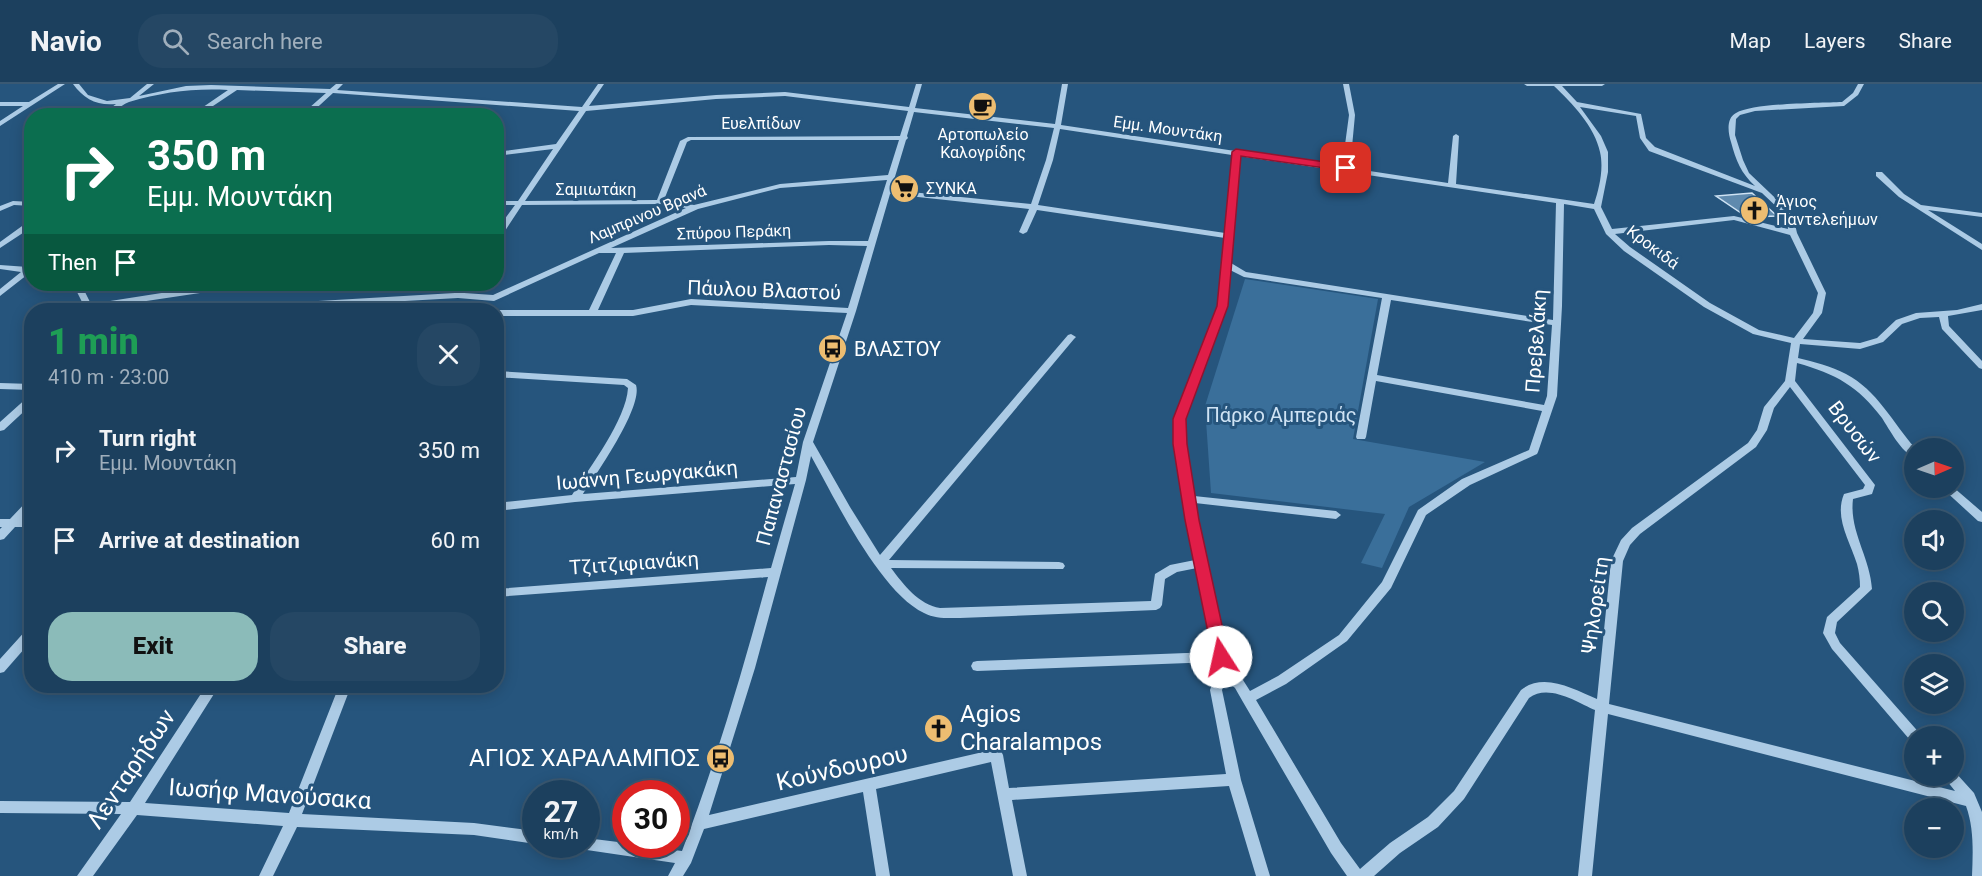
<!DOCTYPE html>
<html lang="en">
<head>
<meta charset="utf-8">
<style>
	body { margin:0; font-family:Roboto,sans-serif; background:#254764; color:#f1f3f6; height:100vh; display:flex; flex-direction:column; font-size:22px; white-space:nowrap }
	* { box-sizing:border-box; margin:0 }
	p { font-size:20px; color:#a0afbc }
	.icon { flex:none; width:33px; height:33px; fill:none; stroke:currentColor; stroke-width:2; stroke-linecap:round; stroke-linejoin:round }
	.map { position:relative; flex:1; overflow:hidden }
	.details { position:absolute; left:24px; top:219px; width:480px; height:390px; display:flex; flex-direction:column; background:#1c405e; border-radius:24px; box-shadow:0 3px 15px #0003,0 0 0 2px #3a5973 }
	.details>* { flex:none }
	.hud { position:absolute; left:24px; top:24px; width:480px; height:183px; border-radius:24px; box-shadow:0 3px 15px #0003,0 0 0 2px #3a5973; background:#0b6e4f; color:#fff; overflow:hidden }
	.needle { width:39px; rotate:88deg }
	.controls { position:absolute; left:1904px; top:354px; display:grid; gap:12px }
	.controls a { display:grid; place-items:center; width:60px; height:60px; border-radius:50%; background:#1c405e; box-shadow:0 3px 15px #0003,0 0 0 2px #3a5973; font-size:30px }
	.speed { position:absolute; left:522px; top:696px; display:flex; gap:12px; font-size:30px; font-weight:700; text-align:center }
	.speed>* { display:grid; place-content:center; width:78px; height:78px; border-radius:50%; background:#1c405e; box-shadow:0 3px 15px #0003,0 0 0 2px #3a5973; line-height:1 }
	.speed small { font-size:15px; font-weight:400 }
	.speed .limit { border:9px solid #d22; background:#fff; color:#111 }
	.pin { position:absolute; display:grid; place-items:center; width:51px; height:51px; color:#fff; margin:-26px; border-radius:12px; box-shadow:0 3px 9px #0006 }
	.me { position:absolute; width:66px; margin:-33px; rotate:350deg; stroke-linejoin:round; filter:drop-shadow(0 0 4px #0008) }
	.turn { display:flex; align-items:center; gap:21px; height:126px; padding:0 24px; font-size:27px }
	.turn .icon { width:78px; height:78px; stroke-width:2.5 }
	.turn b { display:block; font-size:42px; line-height:51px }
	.then { display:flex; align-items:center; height:57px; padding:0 24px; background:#0003; gap:12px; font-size:22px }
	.round { display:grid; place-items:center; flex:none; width:63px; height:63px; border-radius:24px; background:#254764 }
	.overview { display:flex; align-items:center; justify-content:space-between; height:102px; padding:0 24px }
	h1 { font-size:36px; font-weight:800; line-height:45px; color:#1e9e55 }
	.action { display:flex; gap:12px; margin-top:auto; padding:12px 24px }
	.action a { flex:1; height:69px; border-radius:24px; background:#8bbbb9; color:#111; font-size:24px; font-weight:800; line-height:69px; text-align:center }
	.action a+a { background:#254764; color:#f1f3f6 }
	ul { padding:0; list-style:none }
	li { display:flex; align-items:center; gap:18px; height:90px; padding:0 24px }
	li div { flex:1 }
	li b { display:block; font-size:22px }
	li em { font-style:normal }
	header { display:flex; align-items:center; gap:36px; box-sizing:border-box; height:84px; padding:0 30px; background:#1c405e; border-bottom:2px solid #3a5973 }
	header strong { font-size:28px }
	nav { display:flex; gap:33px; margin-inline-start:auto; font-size:21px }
	.search { width:420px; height:54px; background:#254764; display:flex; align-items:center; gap:15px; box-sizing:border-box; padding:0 21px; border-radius:24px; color:#a0afbc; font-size:22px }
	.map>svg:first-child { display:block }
	.green { fill:#3a6f9a }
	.building { fill:#5f8aae; stroke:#cfe3f4; stroke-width:1.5 }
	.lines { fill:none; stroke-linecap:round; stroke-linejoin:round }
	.minor { fill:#accbe5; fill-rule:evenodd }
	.route { fill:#e11d48; stroke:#92132f; stroke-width:1.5 }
	.labels { text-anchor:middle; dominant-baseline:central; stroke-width:6; stroke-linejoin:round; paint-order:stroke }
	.far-street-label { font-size:16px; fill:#fff; stroke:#26557d }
	.far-poi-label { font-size:16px; fill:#fff; stroke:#26557d; text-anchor:start }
	.street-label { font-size:20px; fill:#fff; stroke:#26557d }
	.poi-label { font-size:20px; fill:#fff; stroke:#26557d; text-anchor:start }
	.park-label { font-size:20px; fill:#cfe3f4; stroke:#26557d }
	.near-poi-label { font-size:24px; fill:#fff; stroke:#26557d; text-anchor:start }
	.near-street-label { font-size:24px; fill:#fff; stroke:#26557d }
</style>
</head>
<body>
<header>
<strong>Navio</strong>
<div class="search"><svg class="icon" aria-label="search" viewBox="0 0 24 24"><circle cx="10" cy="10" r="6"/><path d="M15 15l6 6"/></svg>Search here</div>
<nav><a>Map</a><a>Layers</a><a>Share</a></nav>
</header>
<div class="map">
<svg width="1982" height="792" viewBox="0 0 1982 792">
	<rect width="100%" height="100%" fill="#26557d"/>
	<path class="green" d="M 1245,195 L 1378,215 L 1353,355 L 1485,378 L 1409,423 L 1382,484 L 1361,479 L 1385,430 L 1211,409 L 1205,322 Z"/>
	<path class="building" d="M 1752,109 L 1777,132 L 1747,133 L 1716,112 Z"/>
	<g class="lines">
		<path class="minor" d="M 58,0 L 65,0 L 0,42 L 0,37 L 23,22 L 0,22 L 0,18 L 29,18 Z
			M 73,0 L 79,0 L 88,11 L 107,17 L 130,14 L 147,0 L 154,0 L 139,12 L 186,2 L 211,1 L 330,5 L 336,0 L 343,0 L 337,6 L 582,23 L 598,0 L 604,0 L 589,22 L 716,11 L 785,8 L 909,23 L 916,0 L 922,0 L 915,24 L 1055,40 L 1062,0 L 1068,0 L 1061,41 L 1342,83 L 1349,31 L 1343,0 L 1349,0 L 1355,31 L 1350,84 L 1448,99 L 1453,52 L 1456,50 L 1459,52 L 1456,100 L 1594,120 C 1599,105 1604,85 1600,68 C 1595,43 1572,19 1554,2 L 1527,2 L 1524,0 L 1605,0 L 1602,2 L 1562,2 L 1577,18 L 1641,30 L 1646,54 L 1655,63 L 1755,102 C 1741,89 1736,77 1731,58 C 1728,49 1726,34 1736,29 C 1753,19 1820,19 1842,18 L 1853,9 L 1858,0 L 1864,0 L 1858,11 L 1844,22 L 1755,27 L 1740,31 L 1736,35 L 1735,51 L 1743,76 L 1749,89 L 1788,126 L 1794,136 L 1797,149 L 1826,209 L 1822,229 L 1803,255 L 1860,259 L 1877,254 L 1896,236 L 1916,229 L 1957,226 L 1982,220 L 1982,226 L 1948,232 L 1949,242 L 1982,277 L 1982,285 L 1979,284 L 1942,245 L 1939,233 L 1920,234 L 1902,240 L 1883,258 L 1860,265 L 1800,260 L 1798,274 C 1814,278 1831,282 1846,290 C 1877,306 1893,339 1915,364 L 1914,373 C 1902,369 1889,345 1882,334 C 1858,302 1836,290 1797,279 L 1795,297 L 1875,401 L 1872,410 L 1853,415 C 1849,447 1870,473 1872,505 L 1837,538 L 1835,549 L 1840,559 L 1922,652 L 1914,652 L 1914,657 L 1910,656 L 1832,565 L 1823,549 L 1827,533 L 1860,503 C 1860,495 1859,488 1857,480 C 1850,457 1834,434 1844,410 L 1863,405 L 1865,401 L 1790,303 L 1774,324 L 1767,346 L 1756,363 L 1640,450 L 1630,461 L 1623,477 L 1609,620 L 1955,707 L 1943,692 L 1953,692 L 1953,687 L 1955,688 L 1974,709 L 1982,728 L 1982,792 L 1972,792 C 1973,768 1974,744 1966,722 L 1608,630 L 1592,792 L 1578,792 L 1595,626 C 1577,618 1548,599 1529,614 L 1464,715 L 1438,743 L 1400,769 L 1374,792 L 1347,792 L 1331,769 L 1243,618 L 1235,604 L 1226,596 L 1222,606 L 1241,696 L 1270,792 L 1256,792 L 1229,702 L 1012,716 L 1027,792 L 1013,792 L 991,678 L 876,705 L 890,792 L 876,792 L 863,708 L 704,745 L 691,779 L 683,792 L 668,792 L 675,779 L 580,765 L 578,760 L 586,760 L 586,754 L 626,759 L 626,760 L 682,767 C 716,678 743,585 768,493 L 496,513 L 496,505 L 771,484 L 795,400 L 575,418 L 496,427 L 496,419 L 572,411 C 590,383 626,336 628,304 L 624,301 L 496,293 L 496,287 L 627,295 L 636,301 C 643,323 597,389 583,410 L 796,393 L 803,358 L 847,229 L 691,221 L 633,232 L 496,232 L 496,226 L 589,226 L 616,169 L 599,169 L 494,217 L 458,214 L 281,224 L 280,222 L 284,219 L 455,209 L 461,200 L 469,200 L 464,209 L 493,211 L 686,124 L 660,120 L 522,121 L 499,156 L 496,156 L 496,147 L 515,121 L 496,121 L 496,117 L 518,117 L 553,65 L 496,72 L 496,68 L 556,60 L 579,27 L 333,9 L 308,32 L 300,32 L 326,9 L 237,6 L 198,32 L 190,32 L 228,6 C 195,4 162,8 129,18 C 118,22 113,32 100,32 L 116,20 C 97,22 84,15 73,0 ZM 785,12 L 908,27 L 900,52 L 688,53 L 680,57 L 657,116 L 525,117 L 586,27 L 716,15 ZM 1580,23 L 1636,32 L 1640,54 L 1649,67 L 1762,109 L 1781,127 L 1786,136 L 1788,145 L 1734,132 L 1612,145 L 1601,123 L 1608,88 L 1608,68 L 1601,52 ZM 914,28 L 1054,44 L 1046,76 L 1031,120 L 891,106 L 906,56 L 908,54 L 907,52 ZM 1060,45 L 1232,71 L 1225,149 L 1038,121 L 1053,76 ZM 691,56 L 899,56 L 888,91 L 780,100 L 694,121 L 664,116 L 687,58 ZM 1239,72 L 1556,119 L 1553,236 L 1246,188 L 1231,179 ZM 887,96 L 868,157 L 829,157 L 611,164 L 698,125 L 780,104 ZM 890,110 L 1029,125 L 1019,148 L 1023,150 L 1027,148 L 1037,126 L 1225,154 L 1219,222 L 1175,335 L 1175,360 L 1195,476 L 1170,481 L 1155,490 L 1151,517 L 940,524 C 919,521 903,500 891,484 L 1063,485 L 1065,482 L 1063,479 L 1059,478 L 889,476 L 1074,255 L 1076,253 L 1071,250 L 1068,251 L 880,471 L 850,423 L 813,358 L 856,227 ZM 1564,120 L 1594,125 L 1606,150 L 1624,167 L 1704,223 L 1753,250 L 1791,259 L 1785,297 L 1764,323 L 1757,346 L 1748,359 L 1632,444 L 1621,456 L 1611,477 L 1597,615 C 1573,605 1544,588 1521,606 L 1454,707 L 1428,733 L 1390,759 L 1360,785 L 1341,759 L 1256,616 L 1286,600 L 1347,557 L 1391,504 L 1426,431 L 1470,401 L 1537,370 L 1538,368 L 1557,312 L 1562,222 ZM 1734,136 L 1790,151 L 1818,209 L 1813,229 L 1794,254 L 1759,246 L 1710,219 L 1630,163 L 1615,150 ZM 829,161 L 867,162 L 848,224 L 691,215 L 633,226 L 598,226 L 624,169 ZM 1230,186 L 1244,193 L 1382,214 L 1356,353 L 1357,355 L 1365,355 L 1366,353 L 1376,297 L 1542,327 L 1529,366 L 1462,395 L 1418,426 L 1382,498 L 1339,551 L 1278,592 L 1250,607 L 1243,596 L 1229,584 L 1195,419 L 1336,435 L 1341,431 L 1336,427 L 1194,412 L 1185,360 L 1185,335 L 1227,222 ZM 1391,216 L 1552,241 L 1547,312 L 1544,321 L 1377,291 ZM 811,372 C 835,415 880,508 924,529 C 935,535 948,534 960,534 L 1156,526 L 1160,524 L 1162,521 L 1165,495 L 1177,488 L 1197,484 L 1213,568 L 977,577 L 973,578 L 971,582 L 973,586 L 977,587 L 1215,578 L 1217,587 L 1210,606 L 1226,690 L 1009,704 L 1003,671 L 1001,667 L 996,665 L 709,731 L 755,584 L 806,396 Z
			M 1876,88 L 1882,88 L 1904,110 L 1921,121 L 1982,129 L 1982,133 L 1928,126 L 1982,160 L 1982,166 L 1899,113 L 1876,92 Z
			M 13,117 L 32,118 L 32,122 L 14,121 L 0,127 L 0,122 Z
			M 29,137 L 32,137 L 32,143 L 0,164 L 0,158 Z
			M 0,181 L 28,183 L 31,184 L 32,187 L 0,212 L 0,205 L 21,188 L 0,185 Z
			M 80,200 L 88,200 L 84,206 L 91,220 L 200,203 L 299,202 L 303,205 L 299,208 L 200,209 L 86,226 L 76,206 Z
			M 0,299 L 32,300 L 32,306 L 0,305 Z
			M 32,311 L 32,320 L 4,346 L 0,347 L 0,338 L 29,312 Z
			M 1953,403 L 1982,428 L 1982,438 L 1978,437 L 1942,404 Z
			M 32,415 L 32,426 L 23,435 L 32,435 L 32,443 L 15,443 L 4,455 L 0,456 L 0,445 L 2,443 L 0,443 L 0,435 L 10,435 L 28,416 Z
			M 32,542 L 32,556 L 4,588 L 0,589 L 0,575 L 28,544 Z
			M 206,602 L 219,602 L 145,719 L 289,729 L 339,602 L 351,602 L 302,730 L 474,739 L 536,747 L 536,760 L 474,751 L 297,743 L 273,792 L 259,792 L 283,742 L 137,731 L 93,792 L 77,792 L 121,730 L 0,729 L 0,717 L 130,718 Z"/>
	</g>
	<path class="route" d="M 1236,65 L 1346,81 L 1350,84 L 1346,87 L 1241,72 L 1228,222 L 1186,335 L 1187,360 L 1199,436 L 1229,573 L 1226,577 L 1221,579 L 1215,577 L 1213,573 L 1185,436 L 1173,360 L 1173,335 L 1217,222 L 1232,68 Z"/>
	<defs>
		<symbol id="cafe-disc" viewBox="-11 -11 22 22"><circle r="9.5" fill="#edbd71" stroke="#26557d"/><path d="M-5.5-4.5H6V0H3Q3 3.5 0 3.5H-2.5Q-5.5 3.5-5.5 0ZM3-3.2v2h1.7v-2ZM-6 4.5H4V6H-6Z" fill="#111"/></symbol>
		<symbol id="supermarket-disc" viewBox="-11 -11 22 22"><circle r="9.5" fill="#edbd71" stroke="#26557d"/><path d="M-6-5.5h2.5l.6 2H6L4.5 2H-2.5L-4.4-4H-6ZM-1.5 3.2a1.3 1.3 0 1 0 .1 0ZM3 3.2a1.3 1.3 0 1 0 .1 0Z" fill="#111"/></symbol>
		<symbol id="church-disc" viewBox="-11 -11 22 22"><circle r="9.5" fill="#edbd71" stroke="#26557d"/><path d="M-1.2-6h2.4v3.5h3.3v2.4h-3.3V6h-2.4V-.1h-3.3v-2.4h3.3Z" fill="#111"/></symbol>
		<symbol id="bus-disc" viewBox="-11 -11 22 22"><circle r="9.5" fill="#edbd71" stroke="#26557d"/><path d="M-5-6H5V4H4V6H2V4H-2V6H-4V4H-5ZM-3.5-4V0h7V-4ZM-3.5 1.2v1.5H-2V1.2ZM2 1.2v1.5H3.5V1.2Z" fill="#111"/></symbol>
	</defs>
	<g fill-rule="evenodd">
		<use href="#cafe-disc" x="966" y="6" width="33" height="33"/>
		<use href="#supermarket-disc" x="888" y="88" width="33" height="33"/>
		<use href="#church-disc" x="1738" y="110" width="33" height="33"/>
		<use href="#bus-disc" x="816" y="248" width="33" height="33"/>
		<use href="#church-disc" x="922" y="628" width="33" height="33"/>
		<use href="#bus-disc" x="704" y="658" width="33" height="33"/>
	</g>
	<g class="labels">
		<g class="far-street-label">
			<text x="761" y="39">Ευελπίδων</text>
			<text transform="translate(1168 45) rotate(8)">Εμμ. Μουντάκη</text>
			<text x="596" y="105">Σαμιωτάκη</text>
			<text transform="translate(647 130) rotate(-23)">Λαμπρινου Βρανά</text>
			<text transform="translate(734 148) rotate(-2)">Σπύρου Περάκη</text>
			<text transform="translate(1653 163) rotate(37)">Κροκιδά</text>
		</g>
		<g class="far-poi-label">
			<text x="983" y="50" text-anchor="middle">Αρτοπωλείο<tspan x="983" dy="18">Καλογρίδης</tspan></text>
			<text x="926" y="104">ΣΥΝΚΑ</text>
			<text x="1776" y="117">Άγιος<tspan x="1776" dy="18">Παντελεήμων</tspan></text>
		</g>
		<g class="street-label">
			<text transform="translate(764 206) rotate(2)">Πάυλου Βλαστού</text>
			<text transform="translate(1536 257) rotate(-86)">Πρεβελάκη</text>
			<text transform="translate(1855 348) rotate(52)">Βρυσών</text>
			<text transform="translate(647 391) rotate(-5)">Ιωάννη Γεωργακάκη</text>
			<text transform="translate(781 392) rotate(-75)">Παπαναστασίου</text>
			<text transform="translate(634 479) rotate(-4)">Τζιτζιφιανάκη</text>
			<text transform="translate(1595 521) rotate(-82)">Ψηλορείτη</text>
		</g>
		<g class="poi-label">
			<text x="854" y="265">ΒΛΑΣΤΟΥ</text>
		</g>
		<g class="park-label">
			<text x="1281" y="331">Πάρκο Αμπεριάς</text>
		</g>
		<g class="near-poi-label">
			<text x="960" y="630">Agios<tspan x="960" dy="28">Charalampos</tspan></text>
			<text x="700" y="674" text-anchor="end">ΑΓΙΟΣ ΧΑΡΑΛΑΜΠΟΣ</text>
		</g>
		<g class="near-street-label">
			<text transform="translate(842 684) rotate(-13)">Κούνδουρου</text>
			<text transform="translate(131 685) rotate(-56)">Λενταρήδων</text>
			<text transform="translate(270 710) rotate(4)">Ιωσήφ Μανούσακα</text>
		</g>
	</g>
</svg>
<div class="controls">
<a><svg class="needle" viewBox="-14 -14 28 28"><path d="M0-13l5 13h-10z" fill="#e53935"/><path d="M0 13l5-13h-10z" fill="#a0afbc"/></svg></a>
<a><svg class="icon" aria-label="sound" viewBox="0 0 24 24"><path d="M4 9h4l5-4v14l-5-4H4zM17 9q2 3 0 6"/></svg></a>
<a><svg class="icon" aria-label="search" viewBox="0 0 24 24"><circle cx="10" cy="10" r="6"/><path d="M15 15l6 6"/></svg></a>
<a><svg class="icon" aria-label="layers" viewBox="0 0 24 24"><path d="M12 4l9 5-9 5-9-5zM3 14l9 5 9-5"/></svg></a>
<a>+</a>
<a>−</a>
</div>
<div class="speed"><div>27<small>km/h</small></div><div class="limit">30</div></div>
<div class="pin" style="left:1346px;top:84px;background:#d93025"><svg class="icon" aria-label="arrive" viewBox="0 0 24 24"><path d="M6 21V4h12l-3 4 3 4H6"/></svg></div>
<svg class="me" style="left:1221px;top:573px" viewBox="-20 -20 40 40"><circle r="19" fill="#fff"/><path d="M0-13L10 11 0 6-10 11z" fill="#e11d48"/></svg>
<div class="hud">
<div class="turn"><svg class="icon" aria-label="right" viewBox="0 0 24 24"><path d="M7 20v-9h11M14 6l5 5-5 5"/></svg><div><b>350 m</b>Εμμ. Μουντάκη</div></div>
<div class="then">Then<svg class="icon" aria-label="arrive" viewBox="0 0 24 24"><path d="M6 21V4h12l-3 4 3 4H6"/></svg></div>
</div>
<section class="details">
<div class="overview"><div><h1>1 min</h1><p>410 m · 23:00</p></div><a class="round"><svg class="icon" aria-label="close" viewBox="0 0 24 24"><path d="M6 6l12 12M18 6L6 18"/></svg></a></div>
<ul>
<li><svg class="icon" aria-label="right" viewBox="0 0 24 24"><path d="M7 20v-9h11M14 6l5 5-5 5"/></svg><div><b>Turn right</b><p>Εμμ. Μουντάκη</p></div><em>350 m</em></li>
<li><svg class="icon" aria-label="arrive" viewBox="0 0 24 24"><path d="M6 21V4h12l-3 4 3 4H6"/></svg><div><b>Arrive at destination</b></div><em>60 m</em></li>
</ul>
<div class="action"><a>Exit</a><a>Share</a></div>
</section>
</div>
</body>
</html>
